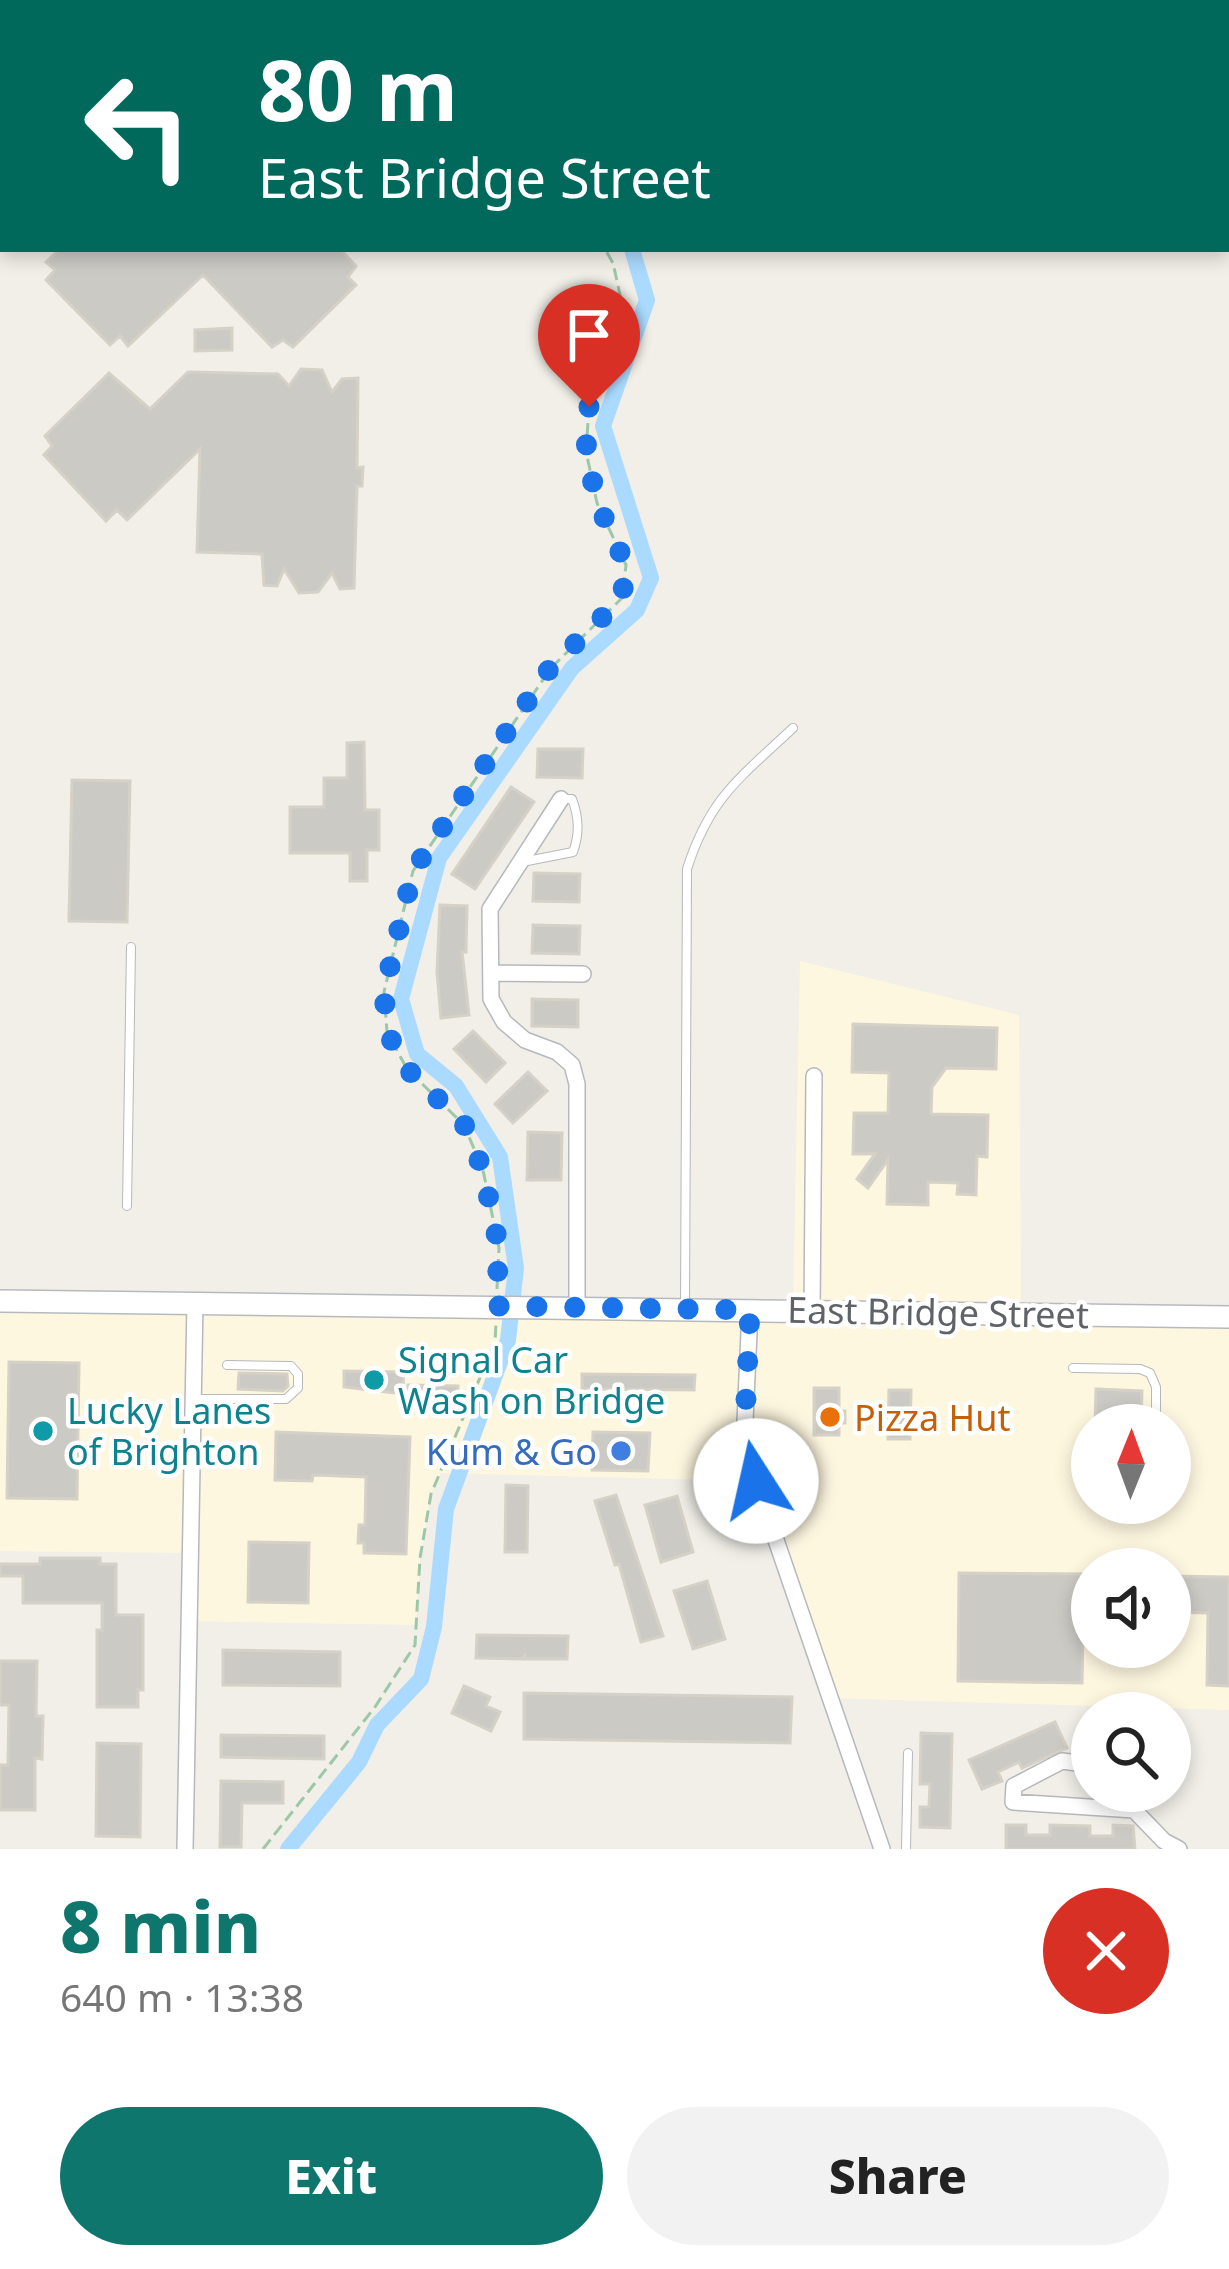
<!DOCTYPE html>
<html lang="en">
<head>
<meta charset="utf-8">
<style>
	body { margin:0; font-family:"Noto Sans",sans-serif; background:#f2f2f2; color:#222; height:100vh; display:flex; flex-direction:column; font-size:45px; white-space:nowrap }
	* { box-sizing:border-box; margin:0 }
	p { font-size:39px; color:#767676 }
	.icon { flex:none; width:66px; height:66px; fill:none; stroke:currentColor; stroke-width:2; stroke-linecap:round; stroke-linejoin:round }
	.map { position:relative; height:1849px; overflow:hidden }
	.panel { display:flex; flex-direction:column; background:#fff; flex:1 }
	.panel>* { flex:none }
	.hud { position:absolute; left:0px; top:0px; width:1230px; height:252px; box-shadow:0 6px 18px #0003; background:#00695c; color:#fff; overflow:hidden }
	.needle { width:78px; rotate:1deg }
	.controls { position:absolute; left:1071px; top:1404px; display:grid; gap:24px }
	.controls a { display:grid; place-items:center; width:120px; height:120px; border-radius:50%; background:#fff; box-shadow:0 6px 18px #0003; font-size:60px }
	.pin { position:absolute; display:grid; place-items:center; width:102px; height:102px; color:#fff; margin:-123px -51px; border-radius:50% 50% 50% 0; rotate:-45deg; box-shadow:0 0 12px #0007 }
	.pin .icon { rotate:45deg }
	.me { position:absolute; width:132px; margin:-66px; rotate:350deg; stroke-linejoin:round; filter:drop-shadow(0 0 9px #0008) }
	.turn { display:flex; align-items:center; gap:42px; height:252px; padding:0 60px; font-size:54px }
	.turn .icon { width:156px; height:156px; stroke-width:2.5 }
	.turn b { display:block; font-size:84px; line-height:102px }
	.round { display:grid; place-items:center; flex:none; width:126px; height:126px; border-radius:63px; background:#f2f2f2 }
	.overview { display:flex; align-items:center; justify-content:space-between; height:204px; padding:0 60px }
	h1 { font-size:72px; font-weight:800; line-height:90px; color:#0f766e }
	.primary-button { display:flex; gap:24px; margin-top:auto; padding:24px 60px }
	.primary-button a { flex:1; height:138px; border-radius:72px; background:#0f766e; color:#fff; font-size:48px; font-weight:800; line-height:138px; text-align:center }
	.primary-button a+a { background:#f2f2f2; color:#222 }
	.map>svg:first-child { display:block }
	.commercial { fill:#fef7e0; fill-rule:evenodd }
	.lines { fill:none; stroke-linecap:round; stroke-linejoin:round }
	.canal { stroke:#aadaff; stroke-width:16 }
	.building { fill:#cccac5; stroke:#d6d1c6; stroke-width:3 }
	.lane-casing { stroke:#b5b8bc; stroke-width:10 }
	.street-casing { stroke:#b5b8bc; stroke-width:18 }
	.secondary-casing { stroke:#b6babf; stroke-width:24 }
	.path { stroke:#9cc7a9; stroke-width:3; stroke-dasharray:12 6; stroke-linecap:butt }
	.lane { stroke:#fff; stroke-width:8 }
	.street { stroke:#fff; stroke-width:15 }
	.secondary { stroke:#fff; stroke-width:21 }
	.route { stroke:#1a73e8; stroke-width:21; stroke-dasharray:0 37.8 }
	.culture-dot { fill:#0f9aa8; stroke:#fff; stroke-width:4.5 }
	.food-dot { fill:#e8710a; stroke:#fff; stroke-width:4.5 }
	.shop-dot { fill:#3f7fe0; stroke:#fff; stroke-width:4.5 }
	.labels { text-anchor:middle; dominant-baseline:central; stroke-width:9; stroke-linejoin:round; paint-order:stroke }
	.street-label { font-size:36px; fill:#5f6368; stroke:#fff }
	.culture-label { font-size:36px; fill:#0d838f; stroke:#fff; text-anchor:start }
	.food-label { font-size:36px; fill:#c56008; stroke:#fff; text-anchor:start }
	.shop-label { font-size:36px; fill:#366cbe; stroke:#fff; text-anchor:end }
</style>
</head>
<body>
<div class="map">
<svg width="1229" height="1849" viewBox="0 0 1229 1849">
	<rect width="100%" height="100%" fill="#f1efe8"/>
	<path class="commercial" d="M 800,961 L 1019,1015 L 1021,1314 L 1229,1317 L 1229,1710 L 830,1698 L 755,1481 L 441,1473 L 431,1494 L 420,1558 L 416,1625 L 189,1621 L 190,1553 L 0,1551 L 0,1302 L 793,1310 ZM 1092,1425 L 1170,1425 L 1170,1503 L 1092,1503 ZM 1092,1569 L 1170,1569 L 1170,1647 L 1092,1647 Z"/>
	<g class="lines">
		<path class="canal" d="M 506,0 L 507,3
			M 288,1849 L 359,1762 L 377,1725 L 421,1679 L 434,1627 L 446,1509 L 508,1340 L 516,1268 L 500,1157 L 456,1086 L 417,1054 L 401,999 L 439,858 L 572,668 L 637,610 L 651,578 L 603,426 L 647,300 L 632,249"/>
	</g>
	<path class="building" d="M 60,249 L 340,249 L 356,266 L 348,277 L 356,285 L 293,347 L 283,340 L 272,347 L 203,275 L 128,346 L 120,336 L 110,345 L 46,280 L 55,270 L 46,262 Z
		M 232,328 L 232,350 L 195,351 L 195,330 Z
		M 301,369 L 322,370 L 332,392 L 342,379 L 358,378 L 357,468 L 363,467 L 362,486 L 357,486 L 354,588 L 340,589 L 332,573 L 318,592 L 299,593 L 284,569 L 277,586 L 264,585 L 262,554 L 197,552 L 200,449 L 127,520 L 117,510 L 106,521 L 44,455 L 52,446 L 45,436 L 109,373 L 150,409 L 188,372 L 278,374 L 289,386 Z
		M 364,742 L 365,810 L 379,810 L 379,850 L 367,850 L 367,881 L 350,881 L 350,853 L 290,853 L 290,807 L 324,807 L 324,778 L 347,778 L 347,743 Z
		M 538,749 L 583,749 L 582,778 L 537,777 Z
		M 72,780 L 130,781 L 127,922 L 69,921 Z
		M 511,787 L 534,802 L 475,889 L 452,874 Z
		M 534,873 L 580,874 L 579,902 L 533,901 Z
		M 440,905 L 467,906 L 466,952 L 462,952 L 469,1015 L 441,1018 L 437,972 Z
		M 533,925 L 580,926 L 579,954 L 532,953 Z
		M 532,999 L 578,1000 L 578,1027 L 532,1026 Z
		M 853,1024 L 997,1028 L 996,1069 L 946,1068 L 932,1087 L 931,1114 L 988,1115 L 987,1157 L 977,1156 L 976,1195 L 957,1194 L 958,1183 L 928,1182 L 928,1205 L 887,1204 L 888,1160 L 868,1188 L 857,1179 L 875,1154 L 853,1154 L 854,1113 L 888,1113 L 889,1073 L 852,1072 Z
		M 473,1031 L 505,1063 L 486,1082 L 454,1049 Z
		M 528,1072 L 547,1091 L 513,1123 L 495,1104 Z
		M 528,1132 L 562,1133 L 561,1180 L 527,1180 Z
		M 9,1362 L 79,1363 L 77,1499 L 7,1498 Z
		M 344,1371 L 403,1372 L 404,1394 L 344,1387 Z
		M 239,1373 L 287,1374 L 288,1386 L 283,1391 L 238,1389 Z
		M 582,1374 L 695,1375 L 694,1390 L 582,1389 Z
		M 408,1385 L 458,1386 L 457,1409 L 407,1408 Z
		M 814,1388 L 839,1388 L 839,1411 L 845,1411 L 845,1423 L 839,1423 L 839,1435 L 814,1435 Z
		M 1096,1389 L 1142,1391 L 1141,1425 L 1095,1425 Z
		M 889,1390 L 911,1390 L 910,1439 L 888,1439 Z
		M 276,1432 L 410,1437 L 406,1554 L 364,1553 L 364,1543 L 358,1543 L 359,1525 L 365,1525 L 366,1477 L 313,1475 L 312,1481 L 275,1480 Z
		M 593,1432 L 650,1433 L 648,1471 L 592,1470 Z
		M 506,1485 L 528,1486 L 527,1552 L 505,1552 Z
		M 616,1495 L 663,1636 L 641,1642 L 619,1564 L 615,1565 L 595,1501 Z
		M 677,1496 L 693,1552 L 661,1562 L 645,1505 Z
		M 249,1542 L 309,1543 L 308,1603 L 248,1602 Z
		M 40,1558 L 100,1558 L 100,1564 L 116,1564 L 116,1615 L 143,1615 L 143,1690 L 138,1690 L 138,1707 L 97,1707 L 97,1630 L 102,1630 L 102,1603 L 23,1603 L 23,1576 L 0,1576 L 0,1564 L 40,1564 Z
		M 959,1573 L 1092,1574 L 1092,1629 L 1083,1629 L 1082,1683 L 958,1681 Z
		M 1170,1576 L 1229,1577 L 1229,1686 L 1207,1685 L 1208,1613 L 1170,1612 Z
		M 707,1581 L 725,1639 L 693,1649 L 674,1591 Z
		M 477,1635 L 568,1636 L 567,1659 L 525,1659 L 525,1654 L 523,1659 L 476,1658 Z
		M 223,1650 L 340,1652 L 340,1686 L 223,1685 Z
		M 0,1661 L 37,1661 L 36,1716 L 43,1716 L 42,1759 L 35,1758 L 35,1810 L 0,1810 L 0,1765 L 8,1765 L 9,1705 L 0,1705 Z
		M 464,1686 L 490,1697 L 486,1706 L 500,1712 L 491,1731 L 452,1713 Z
		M 524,1693 L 792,1697 L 790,1743 L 524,1739 Z
		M 1055,1722 L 1067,1748 L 1022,1768 L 1019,1762 L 998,1772 L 1002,1781 L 982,1789 L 969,1760 Z
		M 921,1733 L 952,1734 L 950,1828 L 920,1827 L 920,1807 L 929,1807 L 930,1784 L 920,1784 Z
		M 221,1735 L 324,1736 L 324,1759 L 221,1757 Z
		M 97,1743 L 141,1744 L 140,1837 L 96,1836 Z
		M 221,1781 L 283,1782 L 283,1803 L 242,1803 L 241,1847 L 220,1847 Z
		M 1006,1825 L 1026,1825 L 1026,1835 L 1050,1835 L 1050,1825 L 1090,1826 L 1090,1836 L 1113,1836 L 1113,1825 L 1133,1826 L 1135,1849 L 1006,1849 Z"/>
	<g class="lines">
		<defs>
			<path id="lane" d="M 522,862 L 573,852 C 580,833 579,817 572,799 L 562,799
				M 127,1206 L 131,947
				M 685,1307 L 687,869 C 710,797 740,778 793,728
				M 1073,1368 L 1140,1369 L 1150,1373 L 1156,1387 L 1156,1425
				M 195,1399 L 286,1399 L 298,1388 L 298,1374 L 291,1366 L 227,1365
				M 906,1849 L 908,1753"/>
			<path id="street" d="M 561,799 L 490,909 L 491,999 L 504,1022 L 525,1040 L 557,1052 L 572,1065 L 577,1084 L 577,1307
				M 491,973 L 583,974
				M 750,1310 L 745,1421 L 753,1473 L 882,1849
				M 812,1311 L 814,1076
				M 1092,1765 L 1062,1761 L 1014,1786 L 1013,1802 L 1134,1810 L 1164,1841 L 1179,1849
				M 185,1849 L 195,1302"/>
			<path id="secondary" d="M 0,1301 L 1229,1317"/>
		</defs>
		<use href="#lane" class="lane-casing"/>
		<use href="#street" class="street-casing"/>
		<use href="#secondary" class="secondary-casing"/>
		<path class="path" d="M 485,0 L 486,3
			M 497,1289 L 499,1248 L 483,1170 L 464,1125 L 407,1069 L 387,1032 L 384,992 L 413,871 L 551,668 L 622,598 L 626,565 L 597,503 L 586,451 L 589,408 L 624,313 L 613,263 L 605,249
			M 263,1849 L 375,1707 L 415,1645 L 420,1558 L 431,1494 L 495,1342 L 496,1323"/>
		<use href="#lane" class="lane"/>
		<use href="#street" class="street"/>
		<use href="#secondary" class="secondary"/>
	</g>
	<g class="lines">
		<path class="route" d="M 589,407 L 586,451 L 597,502 L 626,565 L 622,598 L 550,668 L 413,871 L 384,992 L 387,1032 L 407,1069 L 464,1124 L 483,1170 L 499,1248 L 496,1306 L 750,1310 L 745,1421 L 756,1481"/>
	</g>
	<g class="culture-dot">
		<circle cx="374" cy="1380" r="12"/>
		<circle cx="43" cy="1431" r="12"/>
	</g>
	<circle class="food-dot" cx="830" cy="1417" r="12"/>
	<circle class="shop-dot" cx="621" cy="1451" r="12"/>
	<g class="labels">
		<g class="street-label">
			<text transform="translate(938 1312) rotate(1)">East Bridge Street</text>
		</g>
		<g class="culture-label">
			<text x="398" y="1359">Signal Car<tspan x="398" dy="41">Wash on Bridge</tspan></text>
			<text x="67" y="1410">Lucky Lanes<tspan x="67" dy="41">of Brighton</tspan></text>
		</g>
		<g class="food-label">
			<text x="854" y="1417">Pizza Hut</text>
		</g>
		<g class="shop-label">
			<text x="597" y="1451">Kum &amp; Go</text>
		</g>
	</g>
</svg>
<div class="controls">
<a><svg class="needle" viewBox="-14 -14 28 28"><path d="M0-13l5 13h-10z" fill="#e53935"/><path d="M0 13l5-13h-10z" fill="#767676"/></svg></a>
<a><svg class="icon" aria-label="sound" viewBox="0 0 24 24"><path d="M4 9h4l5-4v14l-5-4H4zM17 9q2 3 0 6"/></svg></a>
<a><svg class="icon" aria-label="search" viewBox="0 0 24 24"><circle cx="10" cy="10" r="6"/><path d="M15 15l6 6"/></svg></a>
</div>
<div class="pin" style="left:589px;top:407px;background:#d93025"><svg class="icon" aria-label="arrive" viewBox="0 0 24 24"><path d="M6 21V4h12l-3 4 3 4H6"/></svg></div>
<svg class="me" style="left:756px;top:1481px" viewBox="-20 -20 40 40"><circle r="19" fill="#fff"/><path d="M0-13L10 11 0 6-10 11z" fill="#1a73e8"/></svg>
<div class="hud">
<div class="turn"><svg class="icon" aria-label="left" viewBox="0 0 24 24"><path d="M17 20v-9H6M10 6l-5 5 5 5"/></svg><div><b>80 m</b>East Bridge Street</div></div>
</div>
</div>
<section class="panel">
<div class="overview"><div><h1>8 min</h1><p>640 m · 13:38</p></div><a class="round" style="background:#d93025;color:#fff"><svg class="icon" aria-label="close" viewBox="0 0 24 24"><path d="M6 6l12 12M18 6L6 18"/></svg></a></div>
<div class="primary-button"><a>Exit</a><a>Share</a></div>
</section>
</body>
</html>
